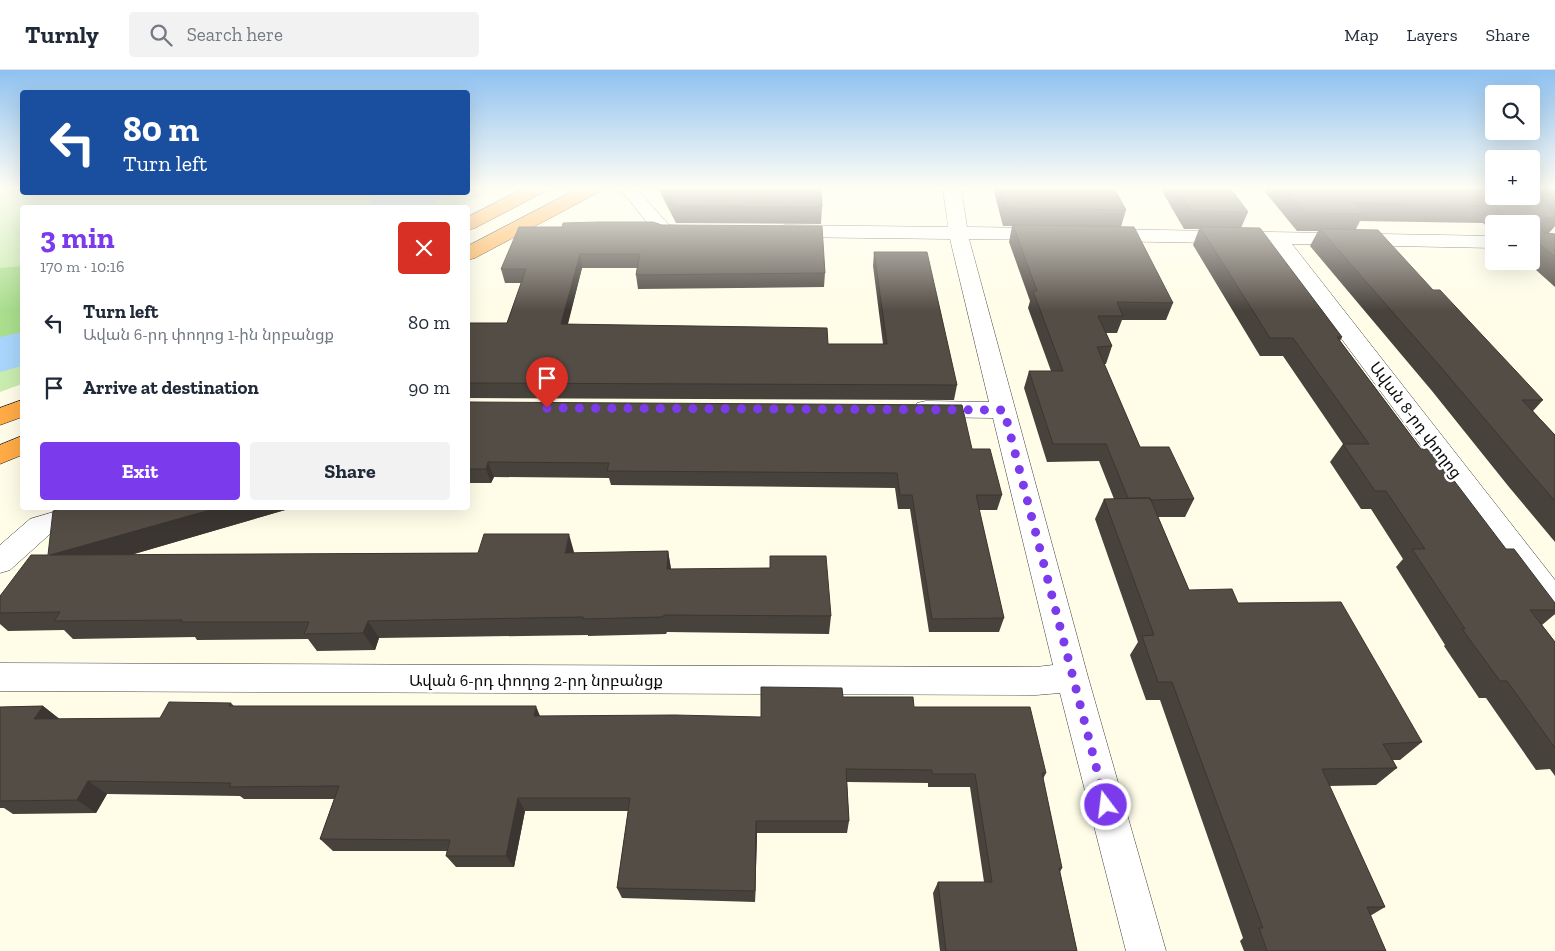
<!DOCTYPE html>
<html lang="en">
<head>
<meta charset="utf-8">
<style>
	body { margin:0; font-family:"Zilla Slab","Noto Sans Armenian",serif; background:#f2f2f3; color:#1f2937; height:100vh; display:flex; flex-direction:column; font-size:19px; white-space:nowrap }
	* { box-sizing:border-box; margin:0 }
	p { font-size:16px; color:#747a83 }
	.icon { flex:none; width:28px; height:28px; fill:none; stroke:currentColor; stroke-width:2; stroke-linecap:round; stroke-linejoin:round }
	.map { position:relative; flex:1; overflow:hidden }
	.side { position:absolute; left:20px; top:135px; width:450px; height:305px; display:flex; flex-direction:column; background:#fff; border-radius:5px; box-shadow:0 5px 20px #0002 }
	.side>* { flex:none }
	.guide { position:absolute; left:20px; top:20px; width:450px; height:105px; border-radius:5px; box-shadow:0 5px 20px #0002; background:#1a4fa0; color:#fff; overflow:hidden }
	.controls { position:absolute; left:1485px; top:15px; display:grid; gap:10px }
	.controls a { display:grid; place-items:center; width:55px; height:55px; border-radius:5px; background:#fff; box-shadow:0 5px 20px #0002; font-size:25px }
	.pin { position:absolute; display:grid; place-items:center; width:42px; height:42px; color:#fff; margin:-51px -21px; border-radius:50% 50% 50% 0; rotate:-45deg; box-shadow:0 0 5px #0007 }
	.pin .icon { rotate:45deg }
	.me { position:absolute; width:55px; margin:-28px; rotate:345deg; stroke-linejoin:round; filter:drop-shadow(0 0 4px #0008) }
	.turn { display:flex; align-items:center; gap:18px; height:105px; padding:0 20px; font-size:22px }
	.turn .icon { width:65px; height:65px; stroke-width:2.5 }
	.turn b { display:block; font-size:35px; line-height:42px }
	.round { display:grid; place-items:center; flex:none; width:52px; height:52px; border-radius:5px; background:#f2f2f3 }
	.headline { display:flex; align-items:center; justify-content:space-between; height:85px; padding:0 20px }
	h1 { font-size:30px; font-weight:700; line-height:38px; color:#7c3aed }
	.primary-button { display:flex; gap:10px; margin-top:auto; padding:10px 20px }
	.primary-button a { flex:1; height:58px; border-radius:5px; background:#7c3aed; color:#fff; font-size:20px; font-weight:700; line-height:58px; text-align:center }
	.primary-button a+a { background:#f2f2f3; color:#1f2937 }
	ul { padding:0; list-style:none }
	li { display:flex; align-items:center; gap:15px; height:65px; padding:0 20px }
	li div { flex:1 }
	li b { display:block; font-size:19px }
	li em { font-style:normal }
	header { display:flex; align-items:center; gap:30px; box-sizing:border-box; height:70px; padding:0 25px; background:#fff; border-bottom:1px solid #e0e1e3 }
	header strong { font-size:24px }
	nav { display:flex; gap:28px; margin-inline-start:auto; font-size:18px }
	.search { width:350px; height:45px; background:#f2f2f3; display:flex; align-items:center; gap:12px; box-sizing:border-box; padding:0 18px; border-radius:5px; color:#747a83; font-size:19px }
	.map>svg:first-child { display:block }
	.green { fill:#c9ecaf }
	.forest { fill:#aade8d }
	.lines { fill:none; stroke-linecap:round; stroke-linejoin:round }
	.river { fill:#a8d5fb; fill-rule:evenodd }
	.minor-casing { stroke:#3e3e3e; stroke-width:1 }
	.highway-casing { stroke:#1c1c1c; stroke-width:1 }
	.minor { fill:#fff; fill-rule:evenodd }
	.highway { fill:#ffab46; fill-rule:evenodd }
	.wall { fill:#48423c }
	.shaded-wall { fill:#3b3631 }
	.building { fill:#544d46; stroke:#3b3631 }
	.route { stroke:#7c3aed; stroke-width:9; stroke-dasharray:0 16.2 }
	.labels { text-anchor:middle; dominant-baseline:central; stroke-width:5; stroke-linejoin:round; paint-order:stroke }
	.street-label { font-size:16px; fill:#0b0b0b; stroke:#fff }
</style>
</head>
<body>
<header>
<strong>Turnly</strong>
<div class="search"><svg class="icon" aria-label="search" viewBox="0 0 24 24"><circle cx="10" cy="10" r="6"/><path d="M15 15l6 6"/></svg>Search here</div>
<nav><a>Map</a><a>Layers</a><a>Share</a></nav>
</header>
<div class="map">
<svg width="1555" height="881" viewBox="0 0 1555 881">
	<rect width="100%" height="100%" fill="#fffde8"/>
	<path class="green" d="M 0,118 L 22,118 L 22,122 L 468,122 L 468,118 L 497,118 L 456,138 L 22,138 L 22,314 L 0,322 Z"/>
	<path class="forest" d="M 22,196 L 22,262 L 0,270 L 0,198 Z"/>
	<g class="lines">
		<path class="river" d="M 386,122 L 444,122 C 428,146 392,138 366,138 L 372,129 Z
			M 22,262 L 22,296 L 0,302 L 0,267 Z"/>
		<defs>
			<path id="minor" d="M 616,118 L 636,118 L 669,155 L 699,157 L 702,161 L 699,165 L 692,167 L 657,165 L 629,130 Z
				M 943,118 L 961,118 L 967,157 L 1047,158 L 1054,160 L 1057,164 L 1054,168 L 1047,170 L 969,169 L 1088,607 L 1166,881 L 1126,881 L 1060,623 L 1036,625 L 0,621 L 0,593 L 1036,597 L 1053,595 L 993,348 L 926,347 L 917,345 L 914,339 L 917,333 L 926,331 L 989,332 L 950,169 L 785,167 L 778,165 L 775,161 L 778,157 L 785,155 L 948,157 Z
				M 1103,159 L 1494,166 L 1494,178 L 1292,174 L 1555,510 L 1555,544 L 1544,541 L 1271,174 L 1103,171 L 1096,169 L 1093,165 L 1096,161 Z
				M 67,438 L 114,438 L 110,445 L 50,464 L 10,500 L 0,503 L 0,475 L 30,449 Z"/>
			<path id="highway" d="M 524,118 L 547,118 L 544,122 L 475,158 L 468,160 L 468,147 Z
				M 579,118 L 602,118 L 599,122 L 475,188 L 468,190 L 468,176 Z
				M 22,330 L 22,347 L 0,355 L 0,338 Z
				M 22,366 L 22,385 L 0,394 L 0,375 Z"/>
		</defs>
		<use href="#minor" class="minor-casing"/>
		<use href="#highway" class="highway-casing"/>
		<use href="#minor" class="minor"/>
		<use href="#highway" class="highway"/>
	</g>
	<path class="wall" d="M 658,118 L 821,118 L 822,137 L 821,154 L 676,153 Z
		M 993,118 L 1114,118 L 1126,140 L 1121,157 L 1173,233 L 1166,250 L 1122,250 L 1117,263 L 1106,263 L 1112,276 L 1106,294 L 1104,294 L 1140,377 L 1194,429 L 1185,447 L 1158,447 L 1189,520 L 1238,533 L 1422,672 L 1400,690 L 1393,690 L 1397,698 L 1376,715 L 1329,716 L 1385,837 L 1370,846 L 1386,881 L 1244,881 L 1240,871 L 1243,868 L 1160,630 L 1146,630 L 1130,585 L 1138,572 L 1095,449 L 1104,429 L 1114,429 L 1099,391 L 1047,392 L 1024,318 L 1029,301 L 1051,301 L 1028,238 L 1030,231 L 1009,172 L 1012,156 L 1003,156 Z
		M 1163,118 L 1230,118 L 1248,142 L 1241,158 L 1342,267 L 1340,271 L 1421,379 L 1506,479 L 1555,533 L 1555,544 L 1542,555 L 1555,572 L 1555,706 L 1550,699 L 1536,700 L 1486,628 L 1479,628 L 1444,576 L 1445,575 L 1396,497 L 1403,489 L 1371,439 L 1361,439 L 1330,392 L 1343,374 L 1283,286 L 1260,286 L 1193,175 L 1199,159 L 1184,159 L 1162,121 Z
		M 1266,118 L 1555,118 L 1555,156 L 1549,163 L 1555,164 L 1555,217 L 1526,191 L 1531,191 L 1531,154 L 1494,154 L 1494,163 L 1483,153 L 1360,151 L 1356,159 L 1433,220 L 1543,330 L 1533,341 L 1555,365 L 1555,472 L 1509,417 L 1432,321 L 1310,176 L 1318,161 L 1297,161 L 1265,122 Z
		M 662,155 L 825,203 L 824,217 L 638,219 L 636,205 L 637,198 L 582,198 L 568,254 L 828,274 L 883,274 L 873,196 L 874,182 L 957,315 L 954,330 L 468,328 L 468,253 L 507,253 L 521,213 L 505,213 L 501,199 L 562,157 Z
		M 468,332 L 972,379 L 1002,425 L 997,440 L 979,440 L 1004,548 L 999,562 L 929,562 L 910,439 L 898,439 L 895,418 L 611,415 L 609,408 L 494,407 L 491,413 L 468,413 Z
		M 65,438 L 292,438 L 131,485 L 478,483 L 574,482 L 574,483 L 668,481 L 671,499 L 831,546 L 829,564 L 667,562 L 666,564 L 588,566 L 588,565 L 379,568 L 375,580 L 317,581 L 308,569 L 197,570 L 195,567 L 73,569 L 64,560 L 8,561 L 0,554 L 0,526 L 48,485 Z
		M 843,627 L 914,637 L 1046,703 L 1043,709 L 1062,798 L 1060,802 L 1077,881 L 940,881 L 933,823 L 938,812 L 984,812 L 970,717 L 928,717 L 928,713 L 847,712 L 849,751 L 847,763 L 757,763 L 755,832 L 622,828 L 617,818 L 628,741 L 525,741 L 514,797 L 456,797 L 446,786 L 447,781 L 333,781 L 320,769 L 334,729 L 244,729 L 240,726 L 107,724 L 96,743 L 13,744 L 4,738 L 0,738 L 0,637 L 43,636 L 59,649 L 160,648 L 231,633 L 234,636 L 540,646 L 761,647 Z"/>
	<path class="shaded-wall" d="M 580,184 L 582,198 L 564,268 L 561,254 Z
		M 488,392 L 494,407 L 491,413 L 486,399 Z
		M 217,438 L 292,438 L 68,503 L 50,485 Z
		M 569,464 L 574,482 L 571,501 L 565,483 Z
		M 668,481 L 671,499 L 667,499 Z
		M 368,551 L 379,568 L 375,580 L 363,563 Z
		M 43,636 L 61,650 L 34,649 Z
		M 536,636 L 542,651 L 534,646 Z
		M 88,711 L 107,724 L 96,743 L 77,730 Z
		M 518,728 L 525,741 L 514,797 L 506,786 Z
		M 756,751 L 757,763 L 755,832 L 755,821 Z"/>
	<path class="building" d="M 665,118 L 821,118 L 822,137 L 675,136 Z
		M 1001,118 L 1114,118 L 1126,140 L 1007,138 Z
		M 1177,118 L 1230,118 L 1248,142 L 1191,141 Z
		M 1284,118 L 1494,118 L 1494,126 L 1531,126 L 1531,118 L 1555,118 L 1555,135 L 1546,136 L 1555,144 L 1555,148 L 1544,148 L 1542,149 L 1542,161 L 1544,163 L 1555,164 L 1555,187 L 1531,167 L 1531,154 L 1516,154 L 1495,136 L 1354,133 L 1364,144 L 1306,143 Z
		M 599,152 L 653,152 L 662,155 L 822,156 L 825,203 L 636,205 L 640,184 L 580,184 L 561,254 L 827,258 L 828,274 L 887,274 L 874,182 L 927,182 L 957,315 L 468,313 L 468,253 L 507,253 L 526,199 L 501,199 L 519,157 L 562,157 L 563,153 Z
		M 1013,155 L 1134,157 L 1173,233 L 1117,232 L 1123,246 L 1098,246 L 1112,276 L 1097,277 L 1140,377 L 1169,377 L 1194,429 L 1150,430 L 1150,428 L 1128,428 L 1106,374 L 1053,374 L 1029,301 L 1063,301 L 1033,221 L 1037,221 Z
		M 1200,157 L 1260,158 L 1342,267 L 1337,267 L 1421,379 L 1430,379 L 1506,479 L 1514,479 L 1555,533 L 1555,540 L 1530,540 L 1555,572 L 1555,678 L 1507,611 L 1500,611 L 1462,559 L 1465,559 L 1412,479 L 1425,479 L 1386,421 L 1375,421 L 1343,374 L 1369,374 L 1293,268 L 1270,268 Z
		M 1320,159 L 1378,160 L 1433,220 L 1440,220 L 1543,330 L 1522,330 L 1555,365 L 1555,431 L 1527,399 L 1445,302 Z
		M 468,332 L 962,335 L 972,379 L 990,379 L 1002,425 L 976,425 L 1004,548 L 932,549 L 912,425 L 900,425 L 897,403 L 607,401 L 609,393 L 488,392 L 486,399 L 468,399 Z
		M 1150,428 L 1189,520 L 1232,519 L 1238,533 L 1341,532 L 1422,672 L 1383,674 L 1397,698 L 1322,699 L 1385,837 L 1367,837 L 1386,881 L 1267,881 L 1259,858 L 1263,858 L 1172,612 L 1158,612 L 1142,566 L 1154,565 L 1104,429 Z
		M 65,438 L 217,438 L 50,485 L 478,483 L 484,464 L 569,464 L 565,483 L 668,481 L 667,499 L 770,498 L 770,486 L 826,486 L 831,546 L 664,545 L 663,547 L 583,549 L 583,547 L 368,551 L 363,563 L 304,564 L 309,552 L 181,552 L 182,550 L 54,551 L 60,542 L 0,543 L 0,526 L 31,485 L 48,485 L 53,441 Z
		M 761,617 L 842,618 L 843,627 L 913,627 L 914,637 L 1030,637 L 1046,703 L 1042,703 L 1062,798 L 1059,798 L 1077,881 L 946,881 L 938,812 L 992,812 L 975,704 L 932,704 L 932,700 L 846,699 L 849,751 L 756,751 L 755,821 L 617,818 L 630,728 L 518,728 L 506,786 L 446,786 L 450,770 L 320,769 L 339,716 L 229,717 L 231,713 L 88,711 L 77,730 L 0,731 L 0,637 L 43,636 L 34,649 L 160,648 L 169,632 L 231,633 L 229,636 L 536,636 L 534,646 L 675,645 L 761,647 Z"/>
	<linearGradient id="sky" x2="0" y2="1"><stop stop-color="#8ec1f0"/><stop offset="0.49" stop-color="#fffef5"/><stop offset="1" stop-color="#fffef5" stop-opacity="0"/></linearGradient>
	<rect width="1555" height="241" fill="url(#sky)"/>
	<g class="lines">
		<path class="route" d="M 547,338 L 1004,340 L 1106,735"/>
	</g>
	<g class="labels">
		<g class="street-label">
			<text transform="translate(1416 350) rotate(53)">Ավան 8-րդ փողոց</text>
			<text x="536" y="610">Ավան 6-րդ փողոց 2-րդ նրբանցք</text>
		</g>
	</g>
</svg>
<div class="controls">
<a><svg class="icon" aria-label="search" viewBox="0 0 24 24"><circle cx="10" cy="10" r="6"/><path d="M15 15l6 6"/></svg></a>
<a>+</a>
<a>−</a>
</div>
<div class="pin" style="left:547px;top:338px;background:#d93025"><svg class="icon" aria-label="arrive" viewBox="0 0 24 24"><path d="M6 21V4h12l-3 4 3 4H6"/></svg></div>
<svg class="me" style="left:1106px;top:735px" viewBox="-20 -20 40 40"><circle r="17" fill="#7c3aed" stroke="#fff" stroke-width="3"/><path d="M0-11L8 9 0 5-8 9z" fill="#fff"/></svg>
<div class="guide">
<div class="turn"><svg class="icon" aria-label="left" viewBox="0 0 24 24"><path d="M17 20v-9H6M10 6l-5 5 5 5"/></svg><div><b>80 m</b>Turn left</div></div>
</div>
<section class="side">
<div class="headline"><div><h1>3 min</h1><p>170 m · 10:16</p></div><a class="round" style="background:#d93025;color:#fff"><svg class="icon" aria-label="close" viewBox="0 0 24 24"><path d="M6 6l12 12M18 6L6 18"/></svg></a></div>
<ul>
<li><svg class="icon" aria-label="left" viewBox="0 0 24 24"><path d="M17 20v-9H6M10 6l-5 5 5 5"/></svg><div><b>Turn left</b><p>Ավան 6-րդ փողոց 1-ին նրբանցք</p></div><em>80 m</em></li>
<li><svg class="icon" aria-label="arrive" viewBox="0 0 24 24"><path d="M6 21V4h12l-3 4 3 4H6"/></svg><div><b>Arrive at destination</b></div><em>90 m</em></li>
</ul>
<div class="primary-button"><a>Exit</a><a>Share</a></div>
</section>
</div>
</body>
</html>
